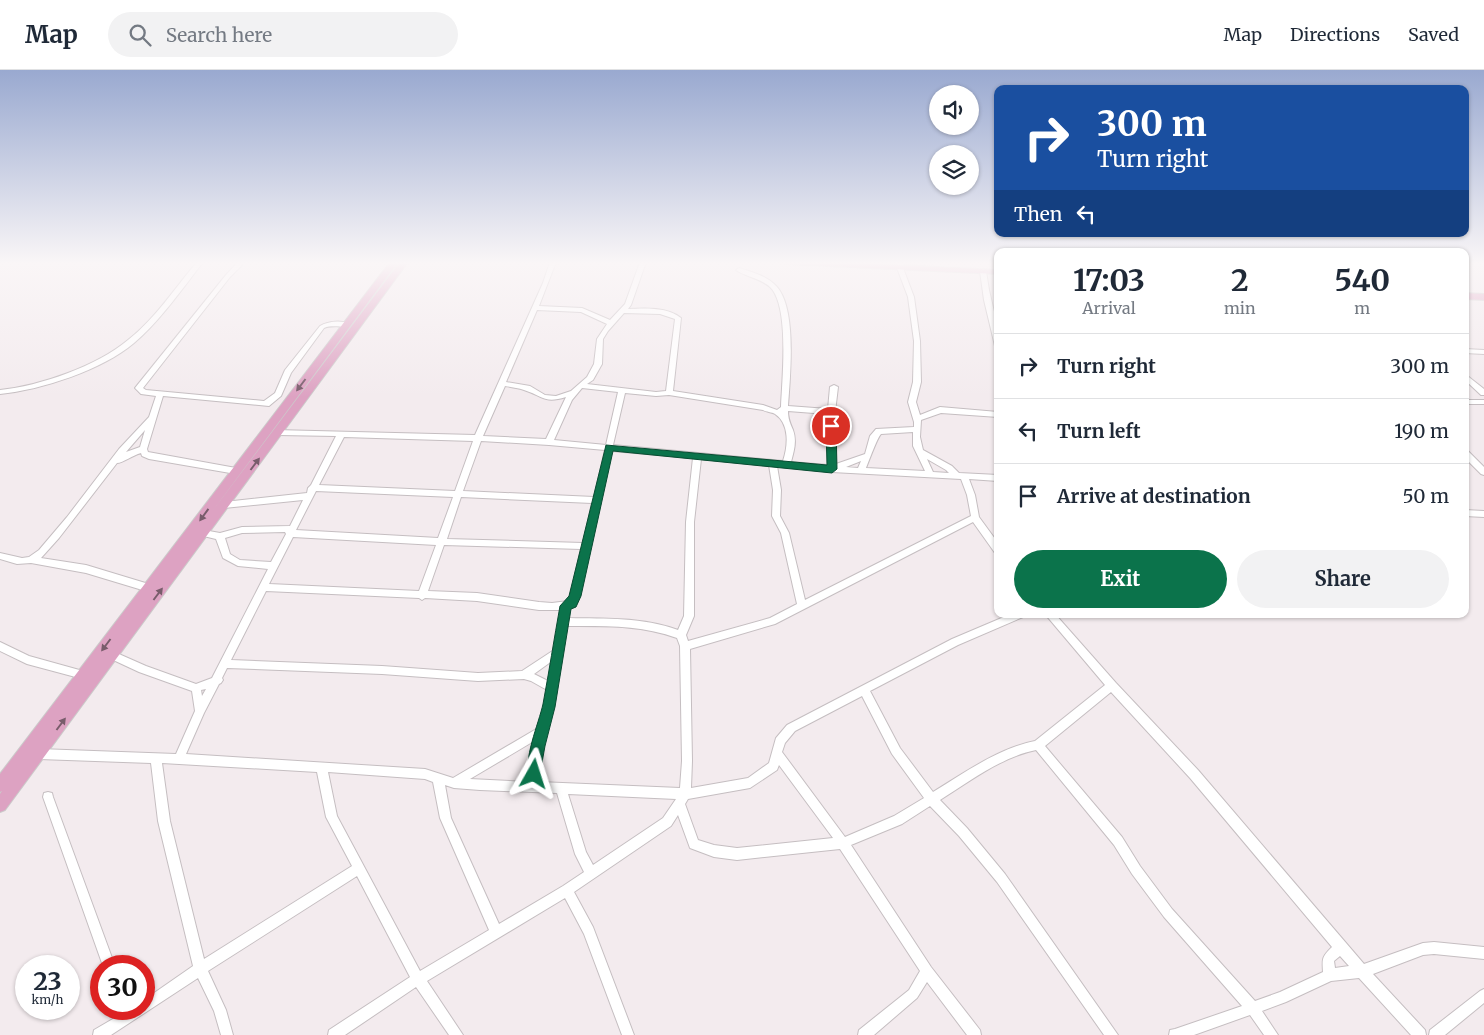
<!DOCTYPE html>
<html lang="en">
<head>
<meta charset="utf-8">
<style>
	body { margin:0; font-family:Merriweather,serif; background:#f2f2f3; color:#1f2937; height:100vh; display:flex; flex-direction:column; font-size:19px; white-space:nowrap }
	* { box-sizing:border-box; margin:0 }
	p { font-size:16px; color:#747a83 }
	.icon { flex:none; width:28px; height:28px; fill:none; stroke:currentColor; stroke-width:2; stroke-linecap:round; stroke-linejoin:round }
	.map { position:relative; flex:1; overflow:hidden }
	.drawer { position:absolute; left:994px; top:178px; width:475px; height:370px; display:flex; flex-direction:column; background:#fff; border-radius:10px; box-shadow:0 1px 4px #0004 }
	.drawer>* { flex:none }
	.top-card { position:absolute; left:994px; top:15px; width:475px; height:152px; border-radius:10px; box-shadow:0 1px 4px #0004; background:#1a4fa0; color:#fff; overflow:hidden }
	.fabs { position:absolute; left:929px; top:15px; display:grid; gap:10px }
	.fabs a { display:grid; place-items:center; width:50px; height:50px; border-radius:50%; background:#fff; box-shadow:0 1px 4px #0004; font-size:25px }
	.speed { position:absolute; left:15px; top:885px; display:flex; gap:10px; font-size:25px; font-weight:700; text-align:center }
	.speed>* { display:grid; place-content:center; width:65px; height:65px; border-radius:50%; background:#fff; box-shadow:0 1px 4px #0004; line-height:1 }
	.speed small { font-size:12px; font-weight:400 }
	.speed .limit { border:8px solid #d22; background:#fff; color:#111 }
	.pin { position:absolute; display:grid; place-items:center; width:42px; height:42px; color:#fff; margin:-21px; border:2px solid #fff; border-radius:50%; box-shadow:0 1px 5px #0007 }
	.me { position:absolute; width:55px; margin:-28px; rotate:6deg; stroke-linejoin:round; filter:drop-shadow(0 0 4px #0008) }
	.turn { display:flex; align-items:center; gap:18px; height:105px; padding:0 20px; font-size:22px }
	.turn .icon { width:65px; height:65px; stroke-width:2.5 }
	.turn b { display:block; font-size:35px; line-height:42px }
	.then { display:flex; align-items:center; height:48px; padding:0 20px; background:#0003; gap:10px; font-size:19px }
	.eta { display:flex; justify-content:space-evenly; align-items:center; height:85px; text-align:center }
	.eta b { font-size:30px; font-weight:700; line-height:35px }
	.action { display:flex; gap:10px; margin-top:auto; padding:10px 20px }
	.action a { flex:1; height:58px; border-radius:30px; background:#0b734b; color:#fff; font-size:20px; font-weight:700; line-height:58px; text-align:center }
	.action a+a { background:#f2f2f3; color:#1f2937 }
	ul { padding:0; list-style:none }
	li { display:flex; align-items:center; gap:15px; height:65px; padding:0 20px; border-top:1px solid #e0e1e3 }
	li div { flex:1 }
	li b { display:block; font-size:19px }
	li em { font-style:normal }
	header { display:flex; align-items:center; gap:30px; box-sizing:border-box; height:70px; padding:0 25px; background:#fff; border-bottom:1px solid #e0e1e3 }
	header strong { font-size:24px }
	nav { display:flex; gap:28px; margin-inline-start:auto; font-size:18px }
	.search { width:350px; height:45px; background:#f2f2f3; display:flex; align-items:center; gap:12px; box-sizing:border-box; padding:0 18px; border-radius:28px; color:#747a83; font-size:19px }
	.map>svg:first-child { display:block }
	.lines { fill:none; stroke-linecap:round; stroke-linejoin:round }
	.minor-casing { stroke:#c5bec1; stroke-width:2 }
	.major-casing { stroke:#cbcaca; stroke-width:2 }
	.minor { fill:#fff; fill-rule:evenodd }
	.major { fill:#dda2c2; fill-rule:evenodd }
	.oneway { fill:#785c6b }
	.route { fill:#0b734b; stroke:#074b31 }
</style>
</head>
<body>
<header>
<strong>Map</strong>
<div class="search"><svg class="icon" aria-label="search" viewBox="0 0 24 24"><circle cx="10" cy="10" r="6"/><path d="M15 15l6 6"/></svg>Search here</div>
<nav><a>Map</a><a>Directions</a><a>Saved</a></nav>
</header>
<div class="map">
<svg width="1484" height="965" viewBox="0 0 1484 965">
	<rect width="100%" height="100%" fill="#f3ebee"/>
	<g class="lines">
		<defs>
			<path id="minor" d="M 197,192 L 203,192 C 184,217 158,253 134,273 C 102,300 41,320 0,324 L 0,320 C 40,316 97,296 128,270 C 155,249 175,218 197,192 Z
				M 238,192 L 245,192 L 230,207 L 143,318 L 146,320 L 264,331 L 275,323 L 285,300 L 320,256 C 328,251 342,250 350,254 C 343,259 333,254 324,258 L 291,303 L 281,326 L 269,336 L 163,326 L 147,379 L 148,382 L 236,398 L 239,399 L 240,401 L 239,403 L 236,404 L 149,389 L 142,386 L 141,383 C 133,385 123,393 117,393 L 59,468 L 41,488 L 86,495 L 152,515 L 154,518 L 152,521 L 149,522 L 86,503 L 31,493 L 17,494 L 0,489 L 0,483 L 22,488 L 29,487 L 39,480 L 67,447 L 119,379 L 149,347 L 156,326 L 141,324 L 135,318 L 226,205 ZM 145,360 L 140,377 L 126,382 Z
				M 550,192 L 556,192 L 539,236 L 582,238 L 610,250 L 625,234 L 640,192 L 646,192 L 631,235 L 628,239 C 645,238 668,237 681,248 L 673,321 L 763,335 L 777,340 L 781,337 C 782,310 790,236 770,217 C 760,208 746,207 736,200 L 739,198 C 752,202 768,206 777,217 C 797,240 790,306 788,336 L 828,339 L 830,317 L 834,315 L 838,317 L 835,342 L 836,394 L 865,384 L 870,366 L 876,359 L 914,357 L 914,352 L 908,332 L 913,312 L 914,271 L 908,227 L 897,198 L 897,192 L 903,192 L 903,198 L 914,227 L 920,271 L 921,312 L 916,332 L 920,345 L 940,337 L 998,342 L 998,347 L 941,343 L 921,350 L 920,367 L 923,380 L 952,396 L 959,403 L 998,405 L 998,411 L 969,409 L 975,425 L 979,447 L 998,473 L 998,484 L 995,483 L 973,452 L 775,554 L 690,579 L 692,691 L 691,718 L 748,708 L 769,693 L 776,668 L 787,655 L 952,569 L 1011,544 L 1025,544 L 1023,547 L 958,575 L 870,621 L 900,678 L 933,722 C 964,703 999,678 1035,671 L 1105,615 L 1045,544 L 1055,544 L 1116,613 L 1198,700 L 1364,894 L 1423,873 L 1434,872 L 1484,877 L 1484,889 L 1434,884 L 1423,885 L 1373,904 L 1425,960 L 1426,965 L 1411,965 L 1359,908 L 1331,911 L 1286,932 L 1262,941 L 1278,965 L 1264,965 L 1250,945 L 1194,965 L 1169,965 L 1170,960 L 1175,959 L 1242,936 L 1164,847 L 1132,804 L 1114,775 L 1036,680 C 1001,687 969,712 940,730 L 967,758 L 1005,804 L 1118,965 L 1104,965 L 997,812 L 959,766 L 930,736 L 902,754 L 851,775 L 931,897 L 980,960 L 981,965 L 967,965 L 927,912 L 917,928 L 874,965 L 858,965 L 859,960 L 909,920 L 920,901 L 840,779 L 737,790 L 714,787 L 690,778 L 678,745 L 671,756 L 574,822 L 593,857 L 634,965 L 622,965 L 584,864 L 565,828 L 427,911 L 463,965 L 449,965 L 416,917 L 345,965 L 328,965 L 329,960 L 410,907 L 357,806 L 208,901 L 226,940 L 233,965 L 221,965 L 214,941 L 198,908 L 111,965 L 93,965 L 94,960 L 130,939 L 144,939 L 144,930 L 193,896 L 158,751 L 151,693 L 39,689 L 35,687 L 34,684 L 35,681 L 39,679 L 176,684 L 195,641 L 192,621 L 139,602 L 109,588 L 107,585 L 109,582 L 112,581 L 146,596 L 196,614 L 212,608 L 268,499 L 238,496 L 223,488 L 216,469 L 195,464 L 194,462 L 195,460 L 198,459 L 220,463 L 242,457 L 290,456 L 303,430 L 224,438 L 220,435 L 224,432 L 307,423 L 308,418 L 311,415 L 336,366 L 278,365 L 274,362 L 275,360 L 475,365 L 543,213 ZM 537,240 L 581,242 L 607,254 L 597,269 L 594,294 L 587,307 L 571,321 L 556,326 L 545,325 L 530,316 L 506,312 ZM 624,243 L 660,244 L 675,249 L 666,321 L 656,322 L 587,314 L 593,310 L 602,294 L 603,269 L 608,261 ZM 505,316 C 511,317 518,318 524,320 C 543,326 544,334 566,327 L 546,369 L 483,366 ZM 582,318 L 618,322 L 606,375 L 554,370 L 572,330 ZM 625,323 L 656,326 L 669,325 L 763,340 C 766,342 772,342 775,344 C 790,354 788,376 783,391 L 613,375 ZM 788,341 L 827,344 L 828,395 L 791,392 C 794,381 797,371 793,360 C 790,353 788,349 788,341 ZM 913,362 L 913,376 L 925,401 L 866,398 C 869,391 877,368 881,364 ZM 344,367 L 473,371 L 455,421 L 319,415 ZM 481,371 L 549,375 L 605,380 L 594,427 L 463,421 ZM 612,381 L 693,388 L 686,452 L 684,546 L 678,560 C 643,547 606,549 569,548 L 570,538 L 574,537 L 580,526 ZM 701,389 L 769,395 L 773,420 L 772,446 L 781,463 L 797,534 L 770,548 L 688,571 L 686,565 L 694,546 L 694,452 ZM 927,389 L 946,400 L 949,403 L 933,402 ZM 861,391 L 858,398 L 846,397 ZM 777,396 L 832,402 L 961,409 L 967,425 L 971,446 L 805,530 L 789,463 L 780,446 L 781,420 ZM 316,421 L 453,427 L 438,468 L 296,460 ZM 461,427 L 592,433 L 583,473 L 447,469 ZM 285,462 L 286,464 L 271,492 L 240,490 L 230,484 L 225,468 L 242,463 ZM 293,467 L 436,475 L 419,521 L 269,514 ZM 444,475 L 581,479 L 570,526 L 568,531 L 552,533 L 539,532 L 477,523 L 428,521 ZM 266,521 L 419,528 L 422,530 L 425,528 L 477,531 L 539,540 L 561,540 L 554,580 L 522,601 L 478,603 L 382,596 L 231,590 ZM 567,556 C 605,556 642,555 677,568 L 680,576 L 682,691 L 680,718 L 539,712 L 543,675 L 554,637 ZM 552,591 L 548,611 L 534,604 ZM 227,598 L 382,604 L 478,611 L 524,609 L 531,611 L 547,620 L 544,637 L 538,658 L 453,708 L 425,699 L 186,684 L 204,643 L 219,614 L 221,613 L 223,610 L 222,608 ZM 206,619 L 202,626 L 201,620 ZM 1111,622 L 1190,708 L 1332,877 C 1322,887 1322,888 1323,902 L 1280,922 L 1255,931 L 1172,839 L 1140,796 L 1122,767 L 1045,676 ZM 862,626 L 892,684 L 924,728 L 894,746 L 845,767 L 782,682 L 785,673 L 795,661 ZM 534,671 L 528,712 L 470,709 ZM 162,693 L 317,702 L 326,747 L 352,796 L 204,889 L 170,751 ZM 779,695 L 833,768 L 737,778 L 714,775 L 698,770 L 685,734 L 688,729 L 750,718 L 777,700 ZM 328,702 L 425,709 L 433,712 L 440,748 L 489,860 L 420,901 L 337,746 ZM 445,715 L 454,718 L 480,720 L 557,723 L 575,784 L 584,802 L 563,816 L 499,854 L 451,748 ZM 568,724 L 676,729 L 663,748 L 593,795 L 586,782 ZM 1340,886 L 1349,896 L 1335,898 L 1334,891 Z
				M 983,199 L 986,201 L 989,220 L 998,259 L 998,278 L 995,276 L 984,230 L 980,201 Z
				M 1465,279 L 1484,280 L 1484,284 L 1465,283 Z
				M 1465,304 L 1484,319 L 1484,325 L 1481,325 L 1465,310 Z
				M 1465,330 L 1484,330 L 1484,334 L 1465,334 Z
				M 1465,380 L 1468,381 L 1484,397 L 1484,405 L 1481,404 L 1465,388 Z
				M 1465,440 L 1484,441 L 1484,447 L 1465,446 Z
				M 0,572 L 29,586 L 83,601 L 86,602 L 88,605 L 86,608 L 83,609 L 27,594 L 0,581 Z
				M 48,722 L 52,723 L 53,727 L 115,896 L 103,896 L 43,727 L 44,723 Z
				M 1484,919 L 1484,933 L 1445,965 L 1429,965 L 1430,960 L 1480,921 Z"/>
			<path id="major" d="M 390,192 L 398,192 L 211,443 L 400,192 L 408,192 L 5,740 L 0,742 L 0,724 L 2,721 L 0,722 L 0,704 Z
				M 781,192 L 837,192 L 998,200 L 998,204 L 785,194 Z
				M 1465,223 L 1484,224 L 1484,230 L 1465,229 Z"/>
		</defs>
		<use href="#minor" class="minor-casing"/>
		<use href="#major" class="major-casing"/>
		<use href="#minor" class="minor"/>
		<use href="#major" class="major"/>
	</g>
	<defs><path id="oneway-solid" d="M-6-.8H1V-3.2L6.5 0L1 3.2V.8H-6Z" transform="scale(1.25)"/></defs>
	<g class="oneway">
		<use href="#oneway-solid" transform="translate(301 315) rotate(127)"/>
		<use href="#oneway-solid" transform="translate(255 394) rotate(-53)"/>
		<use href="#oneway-solid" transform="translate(204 445) rotate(126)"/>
		<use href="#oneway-solid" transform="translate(158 524) rotate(-53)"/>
		<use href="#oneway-solid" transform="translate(106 575) rotate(127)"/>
		<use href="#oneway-solid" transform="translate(61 654) rotate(-53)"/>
	</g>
	<linearGradient id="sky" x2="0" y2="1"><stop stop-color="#99a9d0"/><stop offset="0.59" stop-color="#faf6f7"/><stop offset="1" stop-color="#faf6f7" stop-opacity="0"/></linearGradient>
	<rect width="1484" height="327" fill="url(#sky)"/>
	<path class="route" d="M 831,352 L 836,356 L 837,399 L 832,403 L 613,381 L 581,526 L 576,537 L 571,539 L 555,637 L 545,676 L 539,709 L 534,711 L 530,709 C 522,691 539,653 543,634 C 549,602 554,569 560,536 L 569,526 L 606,375 L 827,395 L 826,356 Z"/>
</svg>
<div class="fabs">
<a><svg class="icon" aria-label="sound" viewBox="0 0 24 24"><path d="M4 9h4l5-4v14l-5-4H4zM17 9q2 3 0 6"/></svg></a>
<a><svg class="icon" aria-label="layers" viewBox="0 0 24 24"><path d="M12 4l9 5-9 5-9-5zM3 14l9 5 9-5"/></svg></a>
</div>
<div class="speed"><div>23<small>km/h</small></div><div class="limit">30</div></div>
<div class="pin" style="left:831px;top:356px;background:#d93025"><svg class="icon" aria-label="arrive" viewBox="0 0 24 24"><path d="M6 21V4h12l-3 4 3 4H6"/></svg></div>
<svg class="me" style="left:534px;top:704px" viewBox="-20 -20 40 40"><path d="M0-17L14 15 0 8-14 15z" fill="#0b734b" stroke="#fff" stroke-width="4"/></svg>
<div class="top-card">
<div class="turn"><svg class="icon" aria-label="right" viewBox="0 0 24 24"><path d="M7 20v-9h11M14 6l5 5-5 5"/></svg><div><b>300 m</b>Turn right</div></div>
<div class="then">Then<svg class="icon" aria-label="left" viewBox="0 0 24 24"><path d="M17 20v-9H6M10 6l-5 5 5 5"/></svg></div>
</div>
<section class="drawer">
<div class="eta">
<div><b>17:03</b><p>Arrival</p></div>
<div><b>2</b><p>min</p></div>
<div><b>540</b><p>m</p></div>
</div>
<ul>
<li><svg class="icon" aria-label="right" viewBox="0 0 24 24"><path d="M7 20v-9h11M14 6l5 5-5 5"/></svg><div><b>Turn right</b></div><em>300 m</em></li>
<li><svg class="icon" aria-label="left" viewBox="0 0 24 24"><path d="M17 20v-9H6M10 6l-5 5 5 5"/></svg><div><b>Turn left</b></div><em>190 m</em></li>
<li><svg class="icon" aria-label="arrive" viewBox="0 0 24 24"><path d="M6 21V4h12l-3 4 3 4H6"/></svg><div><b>Arrive at destination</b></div><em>50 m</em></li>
</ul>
<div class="action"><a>Exit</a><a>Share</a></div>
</section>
</div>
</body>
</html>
